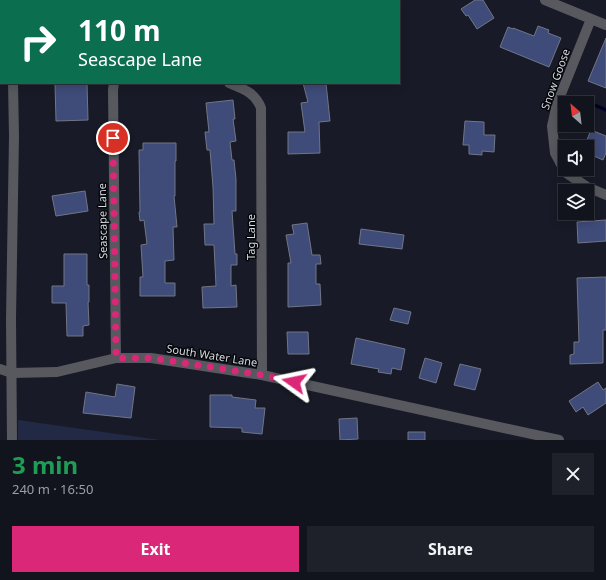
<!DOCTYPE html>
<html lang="en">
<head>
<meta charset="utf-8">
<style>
	body { margin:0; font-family:"Noto Sans",sans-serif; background:#1f212a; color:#f1f3f6; height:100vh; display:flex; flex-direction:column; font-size:15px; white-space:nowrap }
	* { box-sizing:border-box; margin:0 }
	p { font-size:13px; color:#9c9ea4 }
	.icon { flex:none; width:22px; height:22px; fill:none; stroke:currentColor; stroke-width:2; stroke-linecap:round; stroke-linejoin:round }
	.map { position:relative; height:440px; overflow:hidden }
	.side { display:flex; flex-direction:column; background:#12141d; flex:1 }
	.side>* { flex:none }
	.hud { position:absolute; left:0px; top:0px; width:400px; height:84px; box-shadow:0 2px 10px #0003,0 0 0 1px #31333b; background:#0b6e4f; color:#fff; overflow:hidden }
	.needle { width:26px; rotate:332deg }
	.buttons { position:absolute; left:558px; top:96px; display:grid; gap:8px }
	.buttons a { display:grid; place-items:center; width:36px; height:36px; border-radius:0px; background:#12141d; box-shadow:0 2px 10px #0003,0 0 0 1px #31333b; font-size:20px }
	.pin { position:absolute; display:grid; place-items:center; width:34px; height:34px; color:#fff; margin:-17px; border:2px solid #fff; border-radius:50%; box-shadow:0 1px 4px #0007 }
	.me { position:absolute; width:44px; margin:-22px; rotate:282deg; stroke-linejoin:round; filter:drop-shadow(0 0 3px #0008) }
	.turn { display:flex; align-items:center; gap:14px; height:84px; padding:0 12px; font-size:18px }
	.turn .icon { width:52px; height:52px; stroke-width:2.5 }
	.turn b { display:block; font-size:28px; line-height:34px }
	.round { display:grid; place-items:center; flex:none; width:42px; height:42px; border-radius:0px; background:#1f212a }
	.headline { display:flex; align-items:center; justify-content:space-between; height:68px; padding:0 12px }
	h1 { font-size:24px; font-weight:700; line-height:30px; color:#1e9e55 }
	.button { display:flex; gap:8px; margin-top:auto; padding:8px 12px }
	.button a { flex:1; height:46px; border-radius:0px; background:#db2777; color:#fff; font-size:16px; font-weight:700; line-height:46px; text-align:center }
	.button a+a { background:#1f212a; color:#f1f3f6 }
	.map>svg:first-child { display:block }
	.green { fill:#222944 }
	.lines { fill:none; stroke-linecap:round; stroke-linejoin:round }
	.stream { stroke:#030127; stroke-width:3.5 }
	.building { fill:#3f4b79; stroke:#717685 }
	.minor { stroke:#57595f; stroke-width:10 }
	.tertiary { stroke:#57595f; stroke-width:10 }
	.route { stroke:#db2777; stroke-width:7; stroke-dasharray:0 12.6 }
	.labels { text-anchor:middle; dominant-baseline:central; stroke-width:3; stroke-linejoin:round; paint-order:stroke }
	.street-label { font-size:11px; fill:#d7dae2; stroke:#05070b }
</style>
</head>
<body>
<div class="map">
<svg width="606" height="440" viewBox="0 0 606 440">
	<rect width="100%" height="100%" fill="#181b27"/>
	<path class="green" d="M 18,420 L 160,440 L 18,440 Z"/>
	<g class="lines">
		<path class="stream" d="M 577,98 L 606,110"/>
	</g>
	<path class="building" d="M 475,0 L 483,0 L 494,18 L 477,29 L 468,15 L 466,16 L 461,9 Z
		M 538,26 L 549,30 L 548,33 L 561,38 L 549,67 L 500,47 L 508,27 L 513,29 L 513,28 L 534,36 Z
		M 606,38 L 606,88 L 588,81 Z
		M 55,83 L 87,83 L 88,120 L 56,121 Z
		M 303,83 L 326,83 L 330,121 L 319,122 L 320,153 L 288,154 L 288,132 L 305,132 L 301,103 L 308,102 Z
		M 233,100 L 235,119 L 233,119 L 236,141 L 230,142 L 232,160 L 234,160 L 236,179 L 236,211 L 232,211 L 235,254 L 237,254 L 237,265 L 231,265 L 231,286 L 236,285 L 237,307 L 203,308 L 202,287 L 216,286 L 214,245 L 205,245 L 204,224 L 214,224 L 213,187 L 210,150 L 207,150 L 205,132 L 209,132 L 206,103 Z
		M 465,121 L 484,122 L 484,135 L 495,135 L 494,152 L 482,151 L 482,155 L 469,154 L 469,145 L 463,145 Z
		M 591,130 L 606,136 L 606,153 L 603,160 L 587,153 L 587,147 L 584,147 Z
		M 143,143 L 176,143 L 176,161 L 175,161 L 175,196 L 174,196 L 177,227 L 173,227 L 174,260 L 165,261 L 165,283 L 175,283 L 175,296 L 140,296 L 140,277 L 143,277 L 141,245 L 147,244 L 144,220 L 140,221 L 139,212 L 140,212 L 139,150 L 143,150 Z
		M 85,191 L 88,211 L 56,216 L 52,196 Z
		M 606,220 L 606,241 L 578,243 L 577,222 Z
		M 307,223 L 312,255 L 320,255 L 321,264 L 316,264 L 316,284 L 320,284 L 321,305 L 288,307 L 288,263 L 291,263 L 286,235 L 294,234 L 292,225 Z
		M 361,229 L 404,235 L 402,249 L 359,244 Z
		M 64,254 L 87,254 L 87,285 L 89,285 L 89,302 L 88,302 L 89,325 L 83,326 L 83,336 L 67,336 L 66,303 L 52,303 L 52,286 L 64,286 Z
		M 606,277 L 606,330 L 603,330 L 603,363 L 570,364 L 570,355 L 574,354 L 574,342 L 579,342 L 577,278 Z
		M 394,308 L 411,312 L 408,324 L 390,320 Z
		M 287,332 L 308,332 L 309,354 L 288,354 Z
		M 356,338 L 405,349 L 401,370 L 392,368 L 391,374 L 378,372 L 379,369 L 351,364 Z
		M 425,358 L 442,363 L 436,383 L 419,378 Z
		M 460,364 L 481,369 L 475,390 L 454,385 Z
		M 598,382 L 603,390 L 606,388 L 606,403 L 588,415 L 583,407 L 576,412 L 569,401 Z
		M 117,384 L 135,387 L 131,418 L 83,413 L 86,392 L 115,397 Z
		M 210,395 L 232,395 L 232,397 L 256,400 L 255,408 L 265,408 L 262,434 L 242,432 L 242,428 L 210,427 Z
		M 357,418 L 358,439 L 340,440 L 339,419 Z
		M 408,432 L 425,432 L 425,440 L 408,440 Z"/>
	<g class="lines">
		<path class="minor" d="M 545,0 L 606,25
			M 591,19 L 557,104 L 552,126 L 555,153 L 565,172 L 587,187 L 606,195
			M 114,83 L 113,90 L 116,358
			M 229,83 C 243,89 255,92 261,108 L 262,375
			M 0,369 L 12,373 L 57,372 L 116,358 L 151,358 L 262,375 L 559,440"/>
		<path class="tertiary" d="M 12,0 L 12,1
			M 12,440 L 11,319 L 14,136 L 13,83"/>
	</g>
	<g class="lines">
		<path class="route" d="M 113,138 L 116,358 L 151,358 L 262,375 L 294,382"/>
	</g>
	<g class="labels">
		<g class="street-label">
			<text transform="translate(555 79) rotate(-70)">Snow Goose</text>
			<text transform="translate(102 221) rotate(-91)">Seascape Lane</text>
			<text transform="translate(250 237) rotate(-90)">Tag Lane</text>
			<text transform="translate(212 355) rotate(9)">South Water Lane</text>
		</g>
	</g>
</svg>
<div class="buttons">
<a><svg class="needle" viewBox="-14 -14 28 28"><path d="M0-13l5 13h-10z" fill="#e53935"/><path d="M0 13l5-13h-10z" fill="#9c9ea4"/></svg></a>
<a><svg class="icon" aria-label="sound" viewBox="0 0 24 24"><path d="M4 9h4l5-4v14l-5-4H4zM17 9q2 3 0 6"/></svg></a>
<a><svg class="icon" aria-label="layers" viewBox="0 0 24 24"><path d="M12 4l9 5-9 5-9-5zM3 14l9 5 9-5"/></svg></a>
</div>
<div class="pin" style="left:113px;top:138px;background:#d93025"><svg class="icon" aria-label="arrive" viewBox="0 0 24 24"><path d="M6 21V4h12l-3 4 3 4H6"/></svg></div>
<svg class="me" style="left:294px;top:382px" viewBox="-20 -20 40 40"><path d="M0-17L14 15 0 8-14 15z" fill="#db2777" stroke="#fff" stroke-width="4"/></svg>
<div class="hud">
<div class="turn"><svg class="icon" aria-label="right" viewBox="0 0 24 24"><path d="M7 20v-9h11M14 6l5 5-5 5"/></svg><div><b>110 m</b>Seascape Lane</div></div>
</div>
</div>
<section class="side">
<div class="headline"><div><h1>3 min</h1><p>240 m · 16:50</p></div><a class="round"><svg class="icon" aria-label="close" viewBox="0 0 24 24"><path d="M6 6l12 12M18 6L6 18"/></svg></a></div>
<div class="button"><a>Exit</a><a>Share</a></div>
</section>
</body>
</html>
